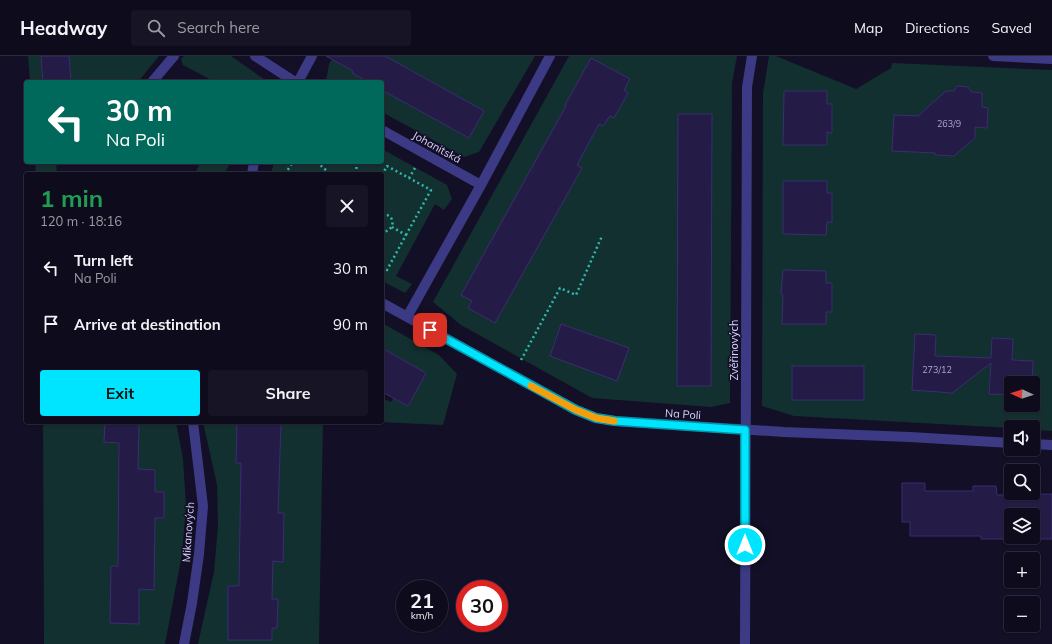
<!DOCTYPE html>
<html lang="en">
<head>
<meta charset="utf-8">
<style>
	body { margin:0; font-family:Mulish,sans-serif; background:#171425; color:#f1f3f6; height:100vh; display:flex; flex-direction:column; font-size:15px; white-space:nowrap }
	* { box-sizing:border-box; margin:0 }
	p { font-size:13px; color:#9b9ba3 }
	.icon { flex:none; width:22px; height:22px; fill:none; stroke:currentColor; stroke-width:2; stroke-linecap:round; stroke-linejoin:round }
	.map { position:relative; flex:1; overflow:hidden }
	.details { position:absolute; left:24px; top:116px; width:360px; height:252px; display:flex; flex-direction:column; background:#0e0b1c; border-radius:4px; box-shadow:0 1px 3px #0004,0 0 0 1px #2e2b3b }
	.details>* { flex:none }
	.guide { position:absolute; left:24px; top:24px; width:360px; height:84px; border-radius:4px; box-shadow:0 1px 3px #0004,0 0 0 1px #2e2b3b; background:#00695c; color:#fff; overflow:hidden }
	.needle { width:26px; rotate:273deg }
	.controls { position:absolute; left:1004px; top:320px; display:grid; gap:8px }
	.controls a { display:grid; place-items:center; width:36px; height:36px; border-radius:4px; background:#0e0b1c; box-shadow:0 1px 3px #0004,0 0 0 1px #2e2b3b; font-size:20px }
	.speed { position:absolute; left:396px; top:524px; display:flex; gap:8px; font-size:20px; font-weight:700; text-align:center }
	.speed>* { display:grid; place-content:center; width:52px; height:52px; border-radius:50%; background:#0e0b1c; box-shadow:0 1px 3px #0004,0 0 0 1px #2e2b3b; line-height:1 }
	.speed small { font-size:10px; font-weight:400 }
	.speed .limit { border:6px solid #d22; background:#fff; color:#111 }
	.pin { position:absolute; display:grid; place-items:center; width:34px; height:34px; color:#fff; margin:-17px; border-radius:8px; box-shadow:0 2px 6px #0006 }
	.me { position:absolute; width:44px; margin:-22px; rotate:0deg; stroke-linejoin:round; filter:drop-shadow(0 0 3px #0008) }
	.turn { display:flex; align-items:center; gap:14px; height:84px; padding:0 16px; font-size:18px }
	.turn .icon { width:52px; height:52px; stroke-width:2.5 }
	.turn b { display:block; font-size:28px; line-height:34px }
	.round { display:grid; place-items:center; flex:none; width:42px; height:42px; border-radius:4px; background:#171425 }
	.head { display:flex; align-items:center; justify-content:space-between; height:68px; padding:0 16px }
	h1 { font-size:24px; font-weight:700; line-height:30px; color:#1e9e55 }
	.button { display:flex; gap:8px; margin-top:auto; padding:8px 16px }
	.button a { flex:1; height:46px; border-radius:4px; background:#00e5ff; color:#111; font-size:16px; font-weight:700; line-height:46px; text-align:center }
	.button a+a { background:#171425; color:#f1f3f6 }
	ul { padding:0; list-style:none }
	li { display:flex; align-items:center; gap:12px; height:56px; padding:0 16px }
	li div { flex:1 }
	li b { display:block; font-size:15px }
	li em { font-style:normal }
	header { display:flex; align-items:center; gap:24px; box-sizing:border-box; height:56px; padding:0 20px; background:#0e0b1c; border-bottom:1px solid #2e2b3b }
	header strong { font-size:19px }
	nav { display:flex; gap:22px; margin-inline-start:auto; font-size:14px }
	.search { width:280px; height:36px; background:#171425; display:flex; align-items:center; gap:10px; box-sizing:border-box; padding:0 14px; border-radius:4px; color:#9b9ba3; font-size:15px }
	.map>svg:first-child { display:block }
	.green { fill:#12302f; fill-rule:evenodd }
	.building { fill:#241b47; stroke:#3b2d73; fill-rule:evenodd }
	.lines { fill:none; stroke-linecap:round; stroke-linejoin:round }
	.path { stroke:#2fb8b0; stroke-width:2.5; stroke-dasharray:2 3; stroke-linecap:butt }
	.minor { stroke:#3d3a85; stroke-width:10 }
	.route-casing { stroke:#0095a6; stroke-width:10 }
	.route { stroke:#00e5ff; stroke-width:7 }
	.slow { stroke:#f59e0b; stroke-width:7 }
	.labels { text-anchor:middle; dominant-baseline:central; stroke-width:3; stroke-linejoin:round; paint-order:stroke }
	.number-label { font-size:9px; fill:#aca6d1 }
	.street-label { font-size:11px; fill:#d9d4ff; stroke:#130f26 }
</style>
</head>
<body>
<header>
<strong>Headway</strong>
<div class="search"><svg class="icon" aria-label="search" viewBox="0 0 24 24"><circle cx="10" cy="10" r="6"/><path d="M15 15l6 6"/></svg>Search here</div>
<nav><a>Map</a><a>Directions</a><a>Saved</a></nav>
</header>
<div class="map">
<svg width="1052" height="588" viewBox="0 0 1052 588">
	<rect width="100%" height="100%" fill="#130f26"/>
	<path class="green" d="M 28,0 L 41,0 L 43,26 L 30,26 Z
		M 69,0 L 159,0 L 138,26 L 71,26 Z
		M 184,0 L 231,0 L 268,26 L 215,26 L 183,9 L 181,3 Z
		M 334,0 L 349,0 L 353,15 L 368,26 L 326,25 L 329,8 Z
		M 385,0 L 535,0 L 479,96 L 464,101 L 382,56 L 382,31 L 416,52 L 469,82 L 484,55 Z
		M 569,0 L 737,0 L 732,27 L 730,347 L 711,351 L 592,342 L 461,269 L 433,246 Z
		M 769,0 L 776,0 L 856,33 L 891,12 L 892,7 L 1052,14 L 1052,375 L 1033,374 L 1033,371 L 1011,371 L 1011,372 L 794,360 L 762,350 L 763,37 ZM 957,30 L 968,31 L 971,36 L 982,37 L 982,51 L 988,52 L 987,72 L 975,71 L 975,82 L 966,90 L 955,89 L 955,100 L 935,99 L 935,90 L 921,58 L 946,35 L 954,35 ZM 915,278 L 936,279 L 935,300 L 952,337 L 934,336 L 933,334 ZM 992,282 L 1013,283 L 1012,304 L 1033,305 L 1033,349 L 1011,349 L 1011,339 L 1009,337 L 989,337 Z
		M 382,93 L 447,129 L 452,143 L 444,154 L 435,148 L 396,220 L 412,228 L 405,237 L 382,225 L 382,118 L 271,118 L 274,106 L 382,106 Z
		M 35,106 L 56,106 L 57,118 L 36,118 Z
		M 195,106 L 231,106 L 224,118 L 194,118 L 199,110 L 194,107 Z
		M 382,267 L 439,299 L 457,318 L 443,369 L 380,366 L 382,366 L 382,342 L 391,346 L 393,342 L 408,350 L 426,317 L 405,305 L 398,316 L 393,312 L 399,301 L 382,292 Z
		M 43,366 L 176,366 L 183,403 L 186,449 L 182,498 L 165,588 L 44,588 Z
		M 203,366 L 323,366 L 319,588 L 198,588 L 214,516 L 218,469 L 217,429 Z"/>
	<path class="building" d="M 41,0 L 69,0 L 71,26 L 43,26 Z
		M 326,0 L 385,0 L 484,55 L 469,82 L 382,34 L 382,26 L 368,26 L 352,17 L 353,15 Z
		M 591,2 L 630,23 L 624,34 L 628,37 L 614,62 L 610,60 L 603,70 L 599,68 L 577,109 L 582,112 L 495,267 L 468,252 L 472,245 L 461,239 L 566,50 L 565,49 Z
		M 957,30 L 968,31 L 971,36 L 982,37 L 982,51 L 988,52 L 987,72 L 975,71 L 975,82 L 954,100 L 935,99 L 935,97 L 892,95 L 894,59 L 918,60 L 946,35 L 954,35 Z
		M 784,35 L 827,35 L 827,48 L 832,48 L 832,77 L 827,76 L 827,89 L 783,89 Z
		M 678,58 L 712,58 L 711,330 L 677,330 Z
		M 783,125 L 827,125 L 827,137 L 832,137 L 832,166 L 827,166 L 826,179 L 783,178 Z
		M 783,214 L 826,215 L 826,227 L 832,227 L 832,256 L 826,256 L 826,268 L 782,268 L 783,240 L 781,237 Z
		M 561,268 L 629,292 L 617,325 L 550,300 Z
		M 915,278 L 936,279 L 935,300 L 991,302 L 992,282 L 1013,283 L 1012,304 L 1033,305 L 1032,327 L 1011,327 L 1011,339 L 989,338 L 991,307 L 952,337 L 912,334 Z
		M 382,292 L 426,317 L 408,350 L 382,336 Z
		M 792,310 L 864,310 L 864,344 L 792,344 Z
		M 105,366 L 139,366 L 138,413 L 155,414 L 155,436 L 164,436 L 164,462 L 155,462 L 154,534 L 139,533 L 139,568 L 110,567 L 111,510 L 118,510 L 119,387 L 104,386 Z
		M 237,366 L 275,366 L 275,367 L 281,367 L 278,457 L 284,457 L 283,506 L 273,505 L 272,543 L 278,543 L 277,572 L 272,572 L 272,584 L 228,584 L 228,530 L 239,530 L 241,407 L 236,407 Z
		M 902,427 L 925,427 L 925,435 L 973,435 L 973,430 L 996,430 L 997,439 L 1052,438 L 1052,483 L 981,483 L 981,480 L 910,480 L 910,466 L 902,466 ZM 1011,459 L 1033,459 L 1033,481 L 1011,481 Z"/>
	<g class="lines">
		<path class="path" d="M 317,106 L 328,116 L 329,118
			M 356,106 L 357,118
			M 285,118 L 293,106
			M 382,119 L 387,110 L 409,122 L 415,112
			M 382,158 C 396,158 396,175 382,176
			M 406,179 L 431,134 L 409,122
			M 382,211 L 387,214 L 406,179 L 392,171
			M 521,304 L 560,232 L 576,239 L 602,180"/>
		<path class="minor" d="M 255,0 L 295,26
			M 993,0 L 1052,3
			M 152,26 L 174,0
			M 298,26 L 312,0
			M 382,74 L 481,129
			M 252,118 L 254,106
			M 382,247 L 576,354 L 596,362 L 615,365 L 784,376 L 910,381 L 1011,387
			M 407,261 L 481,129 L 550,0
			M 1033,388 L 1052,389
			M 184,588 L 192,547 L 199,498 L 203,450 L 193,366
			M 745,588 L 747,31 L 752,0"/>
	</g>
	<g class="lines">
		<defs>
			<path id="route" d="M 430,274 L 576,354 L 596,362 L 615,365 L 745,374 L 745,489"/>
		</defs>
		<use href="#route" class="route-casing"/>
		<use href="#route" class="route"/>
		<path class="slow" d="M 531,330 L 576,354 L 596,362 L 614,365"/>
	</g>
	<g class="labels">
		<g class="number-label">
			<text x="949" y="67">263/9</text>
			<text x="937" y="313">273/12</text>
		</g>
		<g class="street-label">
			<text transform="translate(437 91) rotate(29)">Johanitská</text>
			<text transform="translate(734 294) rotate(-90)">Zvěřinových</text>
			<text transform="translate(683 358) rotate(4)">Na Poli</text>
			<text transform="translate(188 476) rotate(-86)">Mikanových</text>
		</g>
	</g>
</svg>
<div class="controls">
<a><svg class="needle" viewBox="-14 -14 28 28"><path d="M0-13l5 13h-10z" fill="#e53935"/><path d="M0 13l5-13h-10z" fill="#9b9ba3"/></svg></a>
<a><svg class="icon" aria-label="sound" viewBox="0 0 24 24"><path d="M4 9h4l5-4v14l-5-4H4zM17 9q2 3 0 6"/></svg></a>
<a><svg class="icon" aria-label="search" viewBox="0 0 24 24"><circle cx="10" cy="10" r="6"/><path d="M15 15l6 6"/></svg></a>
<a><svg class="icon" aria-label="layers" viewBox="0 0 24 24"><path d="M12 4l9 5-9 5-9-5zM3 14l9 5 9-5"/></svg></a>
<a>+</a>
<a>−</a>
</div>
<div class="speed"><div>21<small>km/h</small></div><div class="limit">30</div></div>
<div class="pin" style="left:430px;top:274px;background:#d93025"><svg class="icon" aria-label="arrive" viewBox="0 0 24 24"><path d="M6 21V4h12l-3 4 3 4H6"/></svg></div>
<svg class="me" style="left:745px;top:489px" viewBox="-20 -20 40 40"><circle r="17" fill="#00e5ff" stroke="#fff" stroke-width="3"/><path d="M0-11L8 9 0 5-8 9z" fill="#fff"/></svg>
<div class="guide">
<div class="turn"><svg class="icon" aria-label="left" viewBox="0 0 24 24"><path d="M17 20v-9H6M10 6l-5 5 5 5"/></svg><div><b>30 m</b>Na Poli</div></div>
</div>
<section class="details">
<div class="head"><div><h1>1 min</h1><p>120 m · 18:16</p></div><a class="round"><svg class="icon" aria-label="close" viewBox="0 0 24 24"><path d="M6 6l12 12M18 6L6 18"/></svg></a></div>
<ul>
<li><svg class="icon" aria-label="left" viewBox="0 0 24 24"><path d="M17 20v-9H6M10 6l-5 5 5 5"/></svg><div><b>Turn left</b><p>Na Poli</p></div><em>30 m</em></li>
<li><svg class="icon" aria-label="arrive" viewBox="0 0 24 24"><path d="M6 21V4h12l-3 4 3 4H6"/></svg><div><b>Arrive at destination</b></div><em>90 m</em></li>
</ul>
<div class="button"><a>Exit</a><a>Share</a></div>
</section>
</div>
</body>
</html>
